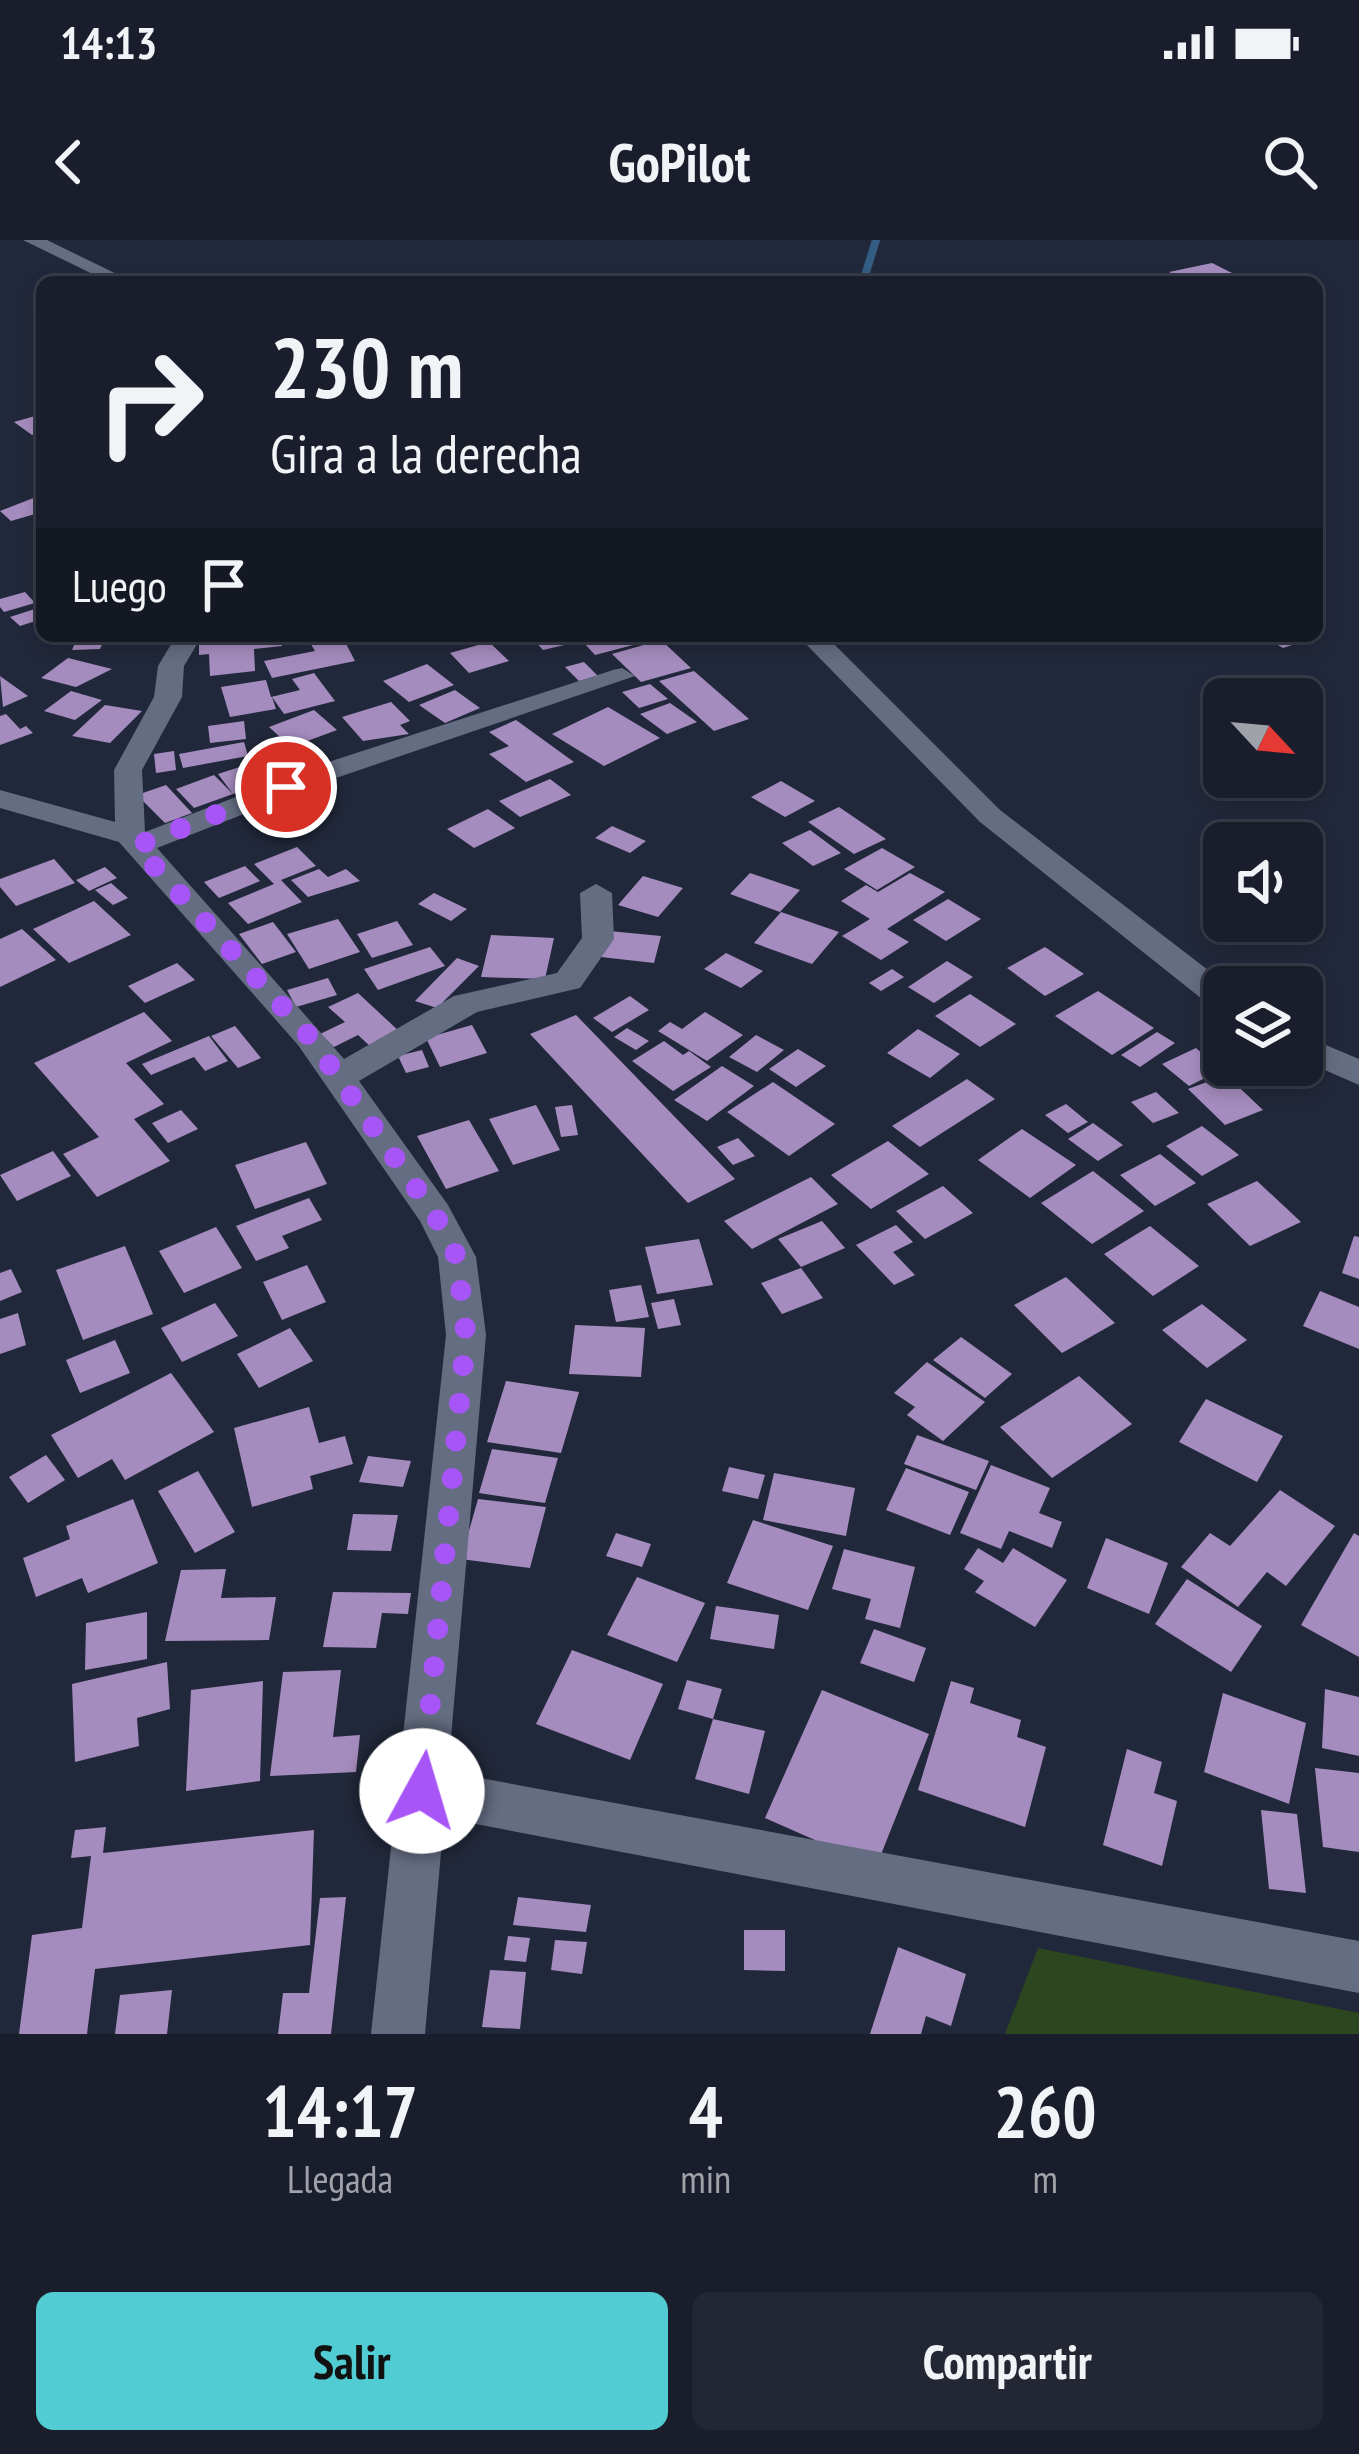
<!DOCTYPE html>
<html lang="es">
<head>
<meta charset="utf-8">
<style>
	body { margin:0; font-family:"PT Sans Narrow",sans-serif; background:#232734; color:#f1f3f6; height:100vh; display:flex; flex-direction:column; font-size:45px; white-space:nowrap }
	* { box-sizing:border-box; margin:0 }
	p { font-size:39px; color:#9fa2a9 }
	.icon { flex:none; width:66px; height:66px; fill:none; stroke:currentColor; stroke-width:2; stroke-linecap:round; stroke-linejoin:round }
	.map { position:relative; height:1794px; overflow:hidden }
	.panel { display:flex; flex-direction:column; background:#1a1e2c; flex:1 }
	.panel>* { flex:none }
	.guide { position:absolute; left:36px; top:36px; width:1287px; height:366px; border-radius:18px; box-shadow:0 6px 18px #0003,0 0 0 3px #383c48; background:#1a1e2c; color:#f1f3f6; overflow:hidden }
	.needle { width:78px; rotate:116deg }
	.fabs { position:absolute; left:1203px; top:438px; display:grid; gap:24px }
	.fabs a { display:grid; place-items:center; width:120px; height:120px; border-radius:18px; background:#1a1e2c; box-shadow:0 6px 18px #0003,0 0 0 3px #383c48; font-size:60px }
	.pin { position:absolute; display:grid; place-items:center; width:102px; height:102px; color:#fff; margin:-51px; border:6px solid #fff; border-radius:50%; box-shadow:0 3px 12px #0007 }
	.me { position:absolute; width:132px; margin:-66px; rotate:6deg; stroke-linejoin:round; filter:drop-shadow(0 0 9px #0008) }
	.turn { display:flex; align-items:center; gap:42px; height:252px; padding:0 36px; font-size:54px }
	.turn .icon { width:156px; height:156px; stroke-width:2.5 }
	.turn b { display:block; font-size:84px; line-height:102px }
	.then { display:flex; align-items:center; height:114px; padding:0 36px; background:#0003; gap:24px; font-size:45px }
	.eta { display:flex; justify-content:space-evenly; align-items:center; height:204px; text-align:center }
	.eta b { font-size:72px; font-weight:800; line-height:84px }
	.cta { display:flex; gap:24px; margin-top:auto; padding:24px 36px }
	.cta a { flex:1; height:138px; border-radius:18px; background:#51ccd3; color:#111; font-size:48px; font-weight:800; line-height:138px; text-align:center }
	.cta a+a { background:#232734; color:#f1f3f6 }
	.status { display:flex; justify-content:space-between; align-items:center; height:84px; padding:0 60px; background:#1a1e2c; direction:ltr }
	.status svg { height:33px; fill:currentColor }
	header { display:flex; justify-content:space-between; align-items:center; height:156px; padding:0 36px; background:#1a1e2c; font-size:54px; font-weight:800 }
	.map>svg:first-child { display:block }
	.green { fill:#2c471f }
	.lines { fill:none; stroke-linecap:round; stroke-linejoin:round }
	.stream { stroke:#345d83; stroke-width:8 }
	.building { fill:#a58cbe }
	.street { fill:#656d82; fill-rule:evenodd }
	.route { stroke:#a855f7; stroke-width:21; stroke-dasharray:0 37.8 }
</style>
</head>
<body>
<div class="status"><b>14:13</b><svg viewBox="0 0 49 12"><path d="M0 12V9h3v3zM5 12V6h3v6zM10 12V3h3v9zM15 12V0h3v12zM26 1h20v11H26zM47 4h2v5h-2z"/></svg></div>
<header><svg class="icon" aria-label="back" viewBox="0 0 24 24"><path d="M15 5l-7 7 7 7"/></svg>GoPilot<svg class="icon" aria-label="search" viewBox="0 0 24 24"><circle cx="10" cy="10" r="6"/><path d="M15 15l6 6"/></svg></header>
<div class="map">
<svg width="1359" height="1794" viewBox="0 0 1359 1794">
	<rect width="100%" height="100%" fill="#22283b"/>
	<path class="green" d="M 1038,1708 L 1359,1773 L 1359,1794 L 1005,1794 Z"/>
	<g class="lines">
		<path class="stream" d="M 863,42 L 876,0"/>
	</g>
	<path class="building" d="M 1212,23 L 1250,42 L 1189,42 L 1169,32 Z
		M 42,174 L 42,192 L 32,195 L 14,182 Z
		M 36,257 L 42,272 L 11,281 L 0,271 Z
		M 25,352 L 35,363 L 4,372 L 0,367 L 0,359 Z
		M 38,368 L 42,379 L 20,386 L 10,377 Z
		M 78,396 L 106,396 L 100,409 L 72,410 Z
		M 281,396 L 282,406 L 254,409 L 255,431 L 210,436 L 209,414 L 199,415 L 199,397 Z
		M 342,396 L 355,421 L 272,438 L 264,421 L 315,411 L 308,399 Z
		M 530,396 L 593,396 L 594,398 L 543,410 Z
		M 612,396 L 629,396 L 637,404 L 595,415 L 584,403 Z
		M 1263,396 L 1316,396 L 1317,397 L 1283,408 Z
		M 661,400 L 691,428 L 641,442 L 612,414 Z
		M 489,402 L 509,421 L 469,433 L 450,413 Z
		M 68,418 L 112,429 L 76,447 L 41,438 Z
		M 584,422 L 598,436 L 579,441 L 565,427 Z
		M 427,424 L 454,445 L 409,462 L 383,441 Z
		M 694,431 L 749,479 L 714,491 L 659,441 Z
		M 314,433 L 335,461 L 284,474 L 272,457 L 276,469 L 230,477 L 221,447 L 266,440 L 271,457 L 300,450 L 292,439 Z
		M 0,436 L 28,456 L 3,467 Z
		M 650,444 L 668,459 L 639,468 L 622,452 Z
		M 455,450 L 480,468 L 445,483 L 419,465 Z
		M 71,451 L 102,460 L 75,480 L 44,471 Z
		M 391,462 L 410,481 L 400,485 L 409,494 L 363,501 L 342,477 Z
		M 670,463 L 697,482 L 667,494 L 640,474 Z
		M 105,465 L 142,471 L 110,503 L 72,496 Z
		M 608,467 L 660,498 L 604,526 L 552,494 Z
		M 314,470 L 337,490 L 291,507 L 269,487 Z
		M 6,474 L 20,489 L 26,486 L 33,493 L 0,505 L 0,476 Z
		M 516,480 L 574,522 L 526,542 L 489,514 L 509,506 L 489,492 Z
		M 244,481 L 246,499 L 210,503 L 208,486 Z
		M 244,502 L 248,516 L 183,528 L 179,514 Z
		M 312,504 L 332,524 L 295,537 L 275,516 Z
		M 174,511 L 176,530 L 156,533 L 154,514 Z
		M 265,519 L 281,539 L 233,554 L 218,534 Z
		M 214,535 L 233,554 L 194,568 L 176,549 Z
		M 550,539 L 571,555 L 520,577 L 499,561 Z
		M 781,541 L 815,561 L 785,577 L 751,557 Z
		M 166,545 L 192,573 L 165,583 L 137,555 Z
		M 839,567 L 886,599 L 854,614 L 808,582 Z
		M 488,569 L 515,588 L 474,608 L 447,589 Z
		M 612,586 L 646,601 L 630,613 L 595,598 Z
		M 810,590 L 841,613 L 813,626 L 782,603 Z
		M 297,607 L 316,626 L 281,640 L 302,662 L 248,684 L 228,663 L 274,644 L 254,624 Z
		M 882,608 L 915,627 L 877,650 L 844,629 Z
		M 54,619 L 75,643 L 16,666 L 0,647 L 0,639 Z
		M 245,626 L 260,641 L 219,658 L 204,642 Z
		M 105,627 L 117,638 L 89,651 L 76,640 Z
		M 319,629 L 328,637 L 346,629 L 360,641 L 308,657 L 291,640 Z
		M 750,633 L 800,650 L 780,672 L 730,654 Z
		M 910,633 L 945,652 L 887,689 L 909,702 L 881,720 L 842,696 L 870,679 L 841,661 L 866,645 L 878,652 Z
		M 643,636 L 683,648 L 658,677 L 618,665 Z
		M 111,643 L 128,658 L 113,665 L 95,650 Z
		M 434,653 L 467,669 L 451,681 L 418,664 Z
		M 948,659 L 981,679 L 946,701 L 913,680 Z
		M 94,661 L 131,695 L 69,723 L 33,689 Z
		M 781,672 L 839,692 L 812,724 L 754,703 Z
		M 338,679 L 360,712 L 309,729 L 287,694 Z
		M 397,681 L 413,705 L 372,718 L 357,694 Z
		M 273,682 L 296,712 L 262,724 L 239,694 Z
		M 22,689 L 56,720 L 0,747 L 0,699 Z
		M 609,691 L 661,696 L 654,723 L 601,717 Z
		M 491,695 L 554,698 L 545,739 L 481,737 Z
		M 430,707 L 445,726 L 378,750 L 364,729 Z
		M 1045,707 L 1084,734 L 1045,756 L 1007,728 Z
		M 726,713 L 763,731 L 741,748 L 704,729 Z
		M 457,718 L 479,726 L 437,768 L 415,761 Z
		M 947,721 L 973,737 L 934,763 L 908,747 Z
		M 177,723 L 195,740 L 145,763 L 128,746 Z
		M 892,729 L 904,737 L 881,751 L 869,743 Z
		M 328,738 L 337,755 L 296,767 L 287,750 Z
		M 1098,751 L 1154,788 L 1112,815 L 1055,776 Z
		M 358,753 L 401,793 L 372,808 L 358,795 L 334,807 L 320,794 L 345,782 L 328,767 Z
		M 970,754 L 1016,784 L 980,807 L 935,776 Z
		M 630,756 L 649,770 L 612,792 L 593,778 Z
		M 144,772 L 172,801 L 126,823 L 164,864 L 134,879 L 170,921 L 97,957 L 63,914 L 99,897 L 34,823 Z
		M 705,772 L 743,795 L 707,821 L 658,791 L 670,782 L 682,789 Z
		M 576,775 L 735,939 L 688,963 L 530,794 Z
		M 472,785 L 487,813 L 440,827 L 426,798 Z
		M 235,786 L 261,818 L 238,828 L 211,796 Z
		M 627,788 L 649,801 L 636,810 L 614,797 Z
		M 918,789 L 960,814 L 930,838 L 887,813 Z
		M 1157,792 L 1175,803 L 1140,827 L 1121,815 Z
		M 756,795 L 784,810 L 757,832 L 729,817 Z
		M 209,796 L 228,821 L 205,831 L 194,817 L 151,835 L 142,824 Z
		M 664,801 L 683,815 L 689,811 L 711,827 L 673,851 L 632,821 Z
		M 1196,808 L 1221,830 L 1189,846 L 1162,824 Z
		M 798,809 L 826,826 L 796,847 L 769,829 Z
		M 422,810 L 429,827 L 406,833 L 398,816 Z
		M 722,826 L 754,846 L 707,881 L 674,860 Z
		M 1226,835 L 1263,870 L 1225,885 L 1188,849 Z
		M 967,839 L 995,859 L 920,907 L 892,886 Z
		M 773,842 L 835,884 L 789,916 L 727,872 Z
		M 1156,852 L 1179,873 L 1153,883 L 1131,862 Z
		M 1066,864 L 1088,882 L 1068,893 L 1045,875 Z
		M 536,865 L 560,910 L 513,925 L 489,879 Z
		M 572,865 L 578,895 L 561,897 L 555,867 Z
		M 181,870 L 198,889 L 168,903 L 152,883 Z
		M 469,880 L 499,931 L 446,949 L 417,896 Z
		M 1093,883 L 1123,905 L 1098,921 L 1068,899 Z
		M 1202,886 L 1239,915 L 1202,936 L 1166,906 Z
		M 1022,889 L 1076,925 L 1030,958 L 978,920 Z
		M 738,898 L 755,916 L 733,925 L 717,907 Z
		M 888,901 L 929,934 L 871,969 L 831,935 Z
		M 306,902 L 327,944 L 255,969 L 235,925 Z
		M 53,911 L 71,936 L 17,961 L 0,935 Z
		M 1160,914 L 1196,943 L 1155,966 L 1120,935 Z
		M 1093,931 L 1144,971 L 1092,1004 L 1041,963 Z
		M 811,937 L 838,964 L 752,1009 L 724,981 Z
		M 1257,941 L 1301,982 L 1250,1006 L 1207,964 Z
		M 943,946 L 973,973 L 925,999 L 896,971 Z
		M 309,958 L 322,980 L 282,996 L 289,1008 L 256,1021 L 236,986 Z
		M 822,981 L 845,1008 L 801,1027 L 778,999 Z
		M 896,985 L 913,1002 L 893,1012 L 915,1035 L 894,1045 L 856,1005 Z
		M 1150,986 L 1199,1026 L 1153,1056 L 1104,1014 Z
		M 216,987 L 242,1028 L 184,1053 L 159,1011 Z
		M 1354,996 L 1359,997 L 1359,1039 L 1342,1033 Z
		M 699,999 L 713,1045 L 657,1054 L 645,1007 Z
		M 125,1006 L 153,1074 L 83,1100 L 56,1030 Z
		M 307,1025 L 326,1062 L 282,1080 L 263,1042 Z
		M 801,1028 L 823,1058 L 782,1074 L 761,1043 Z
		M 11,1029 L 22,1052 L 0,1061 L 0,1033 Z
		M 1066,1037 L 1115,1083 L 1062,1113 L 1014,1065 Z
		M 641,1045 L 649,1077 L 616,1082 L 609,1050 Z
		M 1320,1051 L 1359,1067 L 1359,1109 L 1303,1086 Z
		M 674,1059 L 681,1085 L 658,1089 L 651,1063 Z
		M 215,1063 L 238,1096 L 182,1122 L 161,1088 Z
		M 1202,1064 L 1247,1100 L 1207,1128 L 1162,1090 Z
		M 18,1073 L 26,1105 L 0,1114 L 0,1079 Z
		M 575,1085 L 645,1088 L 641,1137 L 569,1134 Z
		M 290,1088 L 313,1121 L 259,1148 L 237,1114 Z
		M 961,1097 L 1012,1134 L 985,1158 L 933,1120 Z
		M 115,1100 L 130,1133 L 80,1153 L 66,1120 Z
		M 927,1122 L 985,1162 L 943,1201 L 907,1175 L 915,1167 L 894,1153 Z
		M 171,1133 L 214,1192 L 125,1240 L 112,1219 L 78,1238 L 51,1195 Z
		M 1079,1136 L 1132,1184 L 1052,1238 L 1000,1187 Z
		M 506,1141 L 579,1152 L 561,1213 L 487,1202 Z
		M 1206,1159 L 1283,1196 L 1257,1242 L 1179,1202 Z
		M 309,1167 L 319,1203 L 345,1196 L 353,1224 L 310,1236 L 313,1249 L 252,1267 L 234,1188 Z
		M 917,1195 L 989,1221 L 976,1250 L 904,1224 Z
		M 492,1209 L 558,1218 L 545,1263 L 479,1253 Z
		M 46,1215 L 65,1240 L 28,1263 L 9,1237 Z
		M 368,1216 L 411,1221 L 403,1247 L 359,1242 Z
		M 991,1225 L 1050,1248 L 1039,1273 L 1062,1282 L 1052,1308 L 1009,1291 L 1001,1309 L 960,1293 Z
		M 729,1227 L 765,1235 L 758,1259 L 722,1251 Z
		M 906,1228 L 969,1252 L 950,1295 L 886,1270 Z
		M 198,1231 L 235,1292 L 195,1313 L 158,1251 Z
		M 774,1233 L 855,1248 L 846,1296 L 763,1280 Z
		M 1280,1250 L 1335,1286 L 1286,1346 L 1267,1332 L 1238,1367 L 1181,1327 L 1210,1293 L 1230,1306 Z
		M 133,1259 L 158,1323 L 88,1353 L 82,1338 L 36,1357 L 23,1318 L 70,1299 L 66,1286 Z
		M 478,1259 L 546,1267 L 530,1328 L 461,1319 Z
		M 353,1274 L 398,1275 L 391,1311 L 347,1310 Z
		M 753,1280 L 833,1306 L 808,1370 L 727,1343 Z
		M 616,1293 L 651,1304 L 642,1327 L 606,1316 Z
		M 1354,1293 L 1359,1296 L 1359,1417 L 1301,1385 Z
		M 1106,1298 L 1168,1323 L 1149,1374 L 1087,1348 Z
		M 978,1308 L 1003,1323 L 1013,1308 L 1067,1340 L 1035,1387 L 975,1352 L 984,1341 L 964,1329 Z
		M 844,1309 L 915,1327 L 900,1388 L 865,1379 L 871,1359 L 832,1349 Z
		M 226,1329 L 221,1358 L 276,1357 L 269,1400 L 165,1401 L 181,1330 Z
		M 637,1337 L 705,1363 L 677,1422 L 607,1395 Z
		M 1187,1339 L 1262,1386 L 1231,1432 L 1155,1384 Z
		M 333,1352 L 411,1353 L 408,1374 L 382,1373 L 376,1408 L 323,1407 Z
		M 716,1366 L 779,1375 L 774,1409 L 710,1399 Z
		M 147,1372 L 147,1419 L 85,1430 L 86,1383 Z
		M 874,1389 L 926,1408 L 914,1442 L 860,1423 Z
		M 572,1410 L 663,1444 L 630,1520 L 536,1484 Z
		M 167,1422 L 170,1469 L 137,1478 L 139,1506 L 75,1522 L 72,1444 Z
		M 341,1430 L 333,1497 L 360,1495 L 356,1532 L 270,1536 L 283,1432 Z
		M 687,1440 L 722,1449 L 713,1479 L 678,1469 Z
		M 263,1441 L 260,1541 L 186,1551 L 191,1450 Z
		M 951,1441 L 974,1448 L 970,1463 L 1021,1480 L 1017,1497 L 1046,1507 L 1025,1587 L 918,1550 Z
		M 1325,1449 L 1359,1457 L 1359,1516 L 1322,1508 Z
		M 822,1450 L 929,1494 L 876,1627 L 765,1578 Z
		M 1223,1453 L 1306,1483 L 1289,1564 L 1204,1532 Z
		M 713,1479 L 765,1491 L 749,1554 L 695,1539 Z
		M 1127,1509 L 1162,1522 L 1154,1553 L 1177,1561 L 1162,1626 L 1103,1605 Z
		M 1315,1528 L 1359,1533 L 1359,1612 L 1323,1607 Z
		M 1261,1570 L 1297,1574 L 1306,1653 L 1269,1649 Z
		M 106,1587 L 103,1613 L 314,1590 L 310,1705 L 95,1729 L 87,1794 L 19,1794 L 32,1695 L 82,1688 L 91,1616 L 71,1618 L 75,1590 Z
		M 346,1657 L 331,1794 L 278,1794 L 283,1753 L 309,1753 L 320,1658 Z
		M 518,1657 L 591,1665 L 586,1692 L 513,1685 Z
		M 744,1690 L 785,1690 L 785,1731 L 744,1730 Z
		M 508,1696 L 530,1698 L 526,1722 L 504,1720 Z
		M 555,1700 L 587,1702 L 582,1734 L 551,1730 Z
		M 898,1707 L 966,1734 L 951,1786 L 926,1776 L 921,1794 L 870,1794 Z
		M 490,1730 L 526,1732 L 520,1789 L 482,1787 Z
		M 172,1750 L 167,1794 L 115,1794 L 120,1755 Z"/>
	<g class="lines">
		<path class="street" d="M 23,0 L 47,0 L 133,42 L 109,42 Z
			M 176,396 L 202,396 L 184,426 L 182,457 L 142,530 L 145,592 L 316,526 L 613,430 L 622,428 L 635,436 L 336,538 L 157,608 L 344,819 L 454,756 L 557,733 L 582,698 L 580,653 L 596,644 L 612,653 L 614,699 L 580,748 L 477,772 L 359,841 L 448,965 L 476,1017 L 486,1095 L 448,1532 L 1359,1701 L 1359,1753 L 444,1578 L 425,1794 L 371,1794 L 446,1095 L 438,1017 L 420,981 L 298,805 L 119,602 L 0,568 L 0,550 L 115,582 L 114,530 L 154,457 L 158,426 Z
			M 798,396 L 826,396 L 1000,570 L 1230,747 L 1224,747 L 1224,770 L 1212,767 L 980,582 Z
			M 1302,795 L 1359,819 L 1359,845 L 1302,820 Z"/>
	</g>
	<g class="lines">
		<path class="route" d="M 286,547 L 136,606 L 310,797 L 435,975 L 457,1017 L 466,1095 L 422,1551"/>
	</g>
</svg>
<div class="fabs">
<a><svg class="needle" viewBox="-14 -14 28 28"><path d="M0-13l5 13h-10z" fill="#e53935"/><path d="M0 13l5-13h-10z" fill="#9fa2a9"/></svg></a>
<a><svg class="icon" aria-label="sound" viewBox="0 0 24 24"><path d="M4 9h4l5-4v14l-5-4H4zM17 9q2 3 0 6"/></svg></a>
<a><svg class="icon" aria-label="layers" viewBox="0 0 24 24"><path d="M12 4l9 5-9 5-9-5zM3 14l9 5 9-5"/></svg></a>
</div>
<div class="pin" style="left:286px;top:547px;background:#d93025"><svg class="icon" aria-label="arrive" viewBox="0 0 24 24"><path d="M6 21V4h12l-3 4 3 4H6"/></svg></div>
<svg class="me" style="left:422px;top:1551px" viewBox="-20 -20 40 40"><circle r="19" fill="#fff"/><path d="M0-13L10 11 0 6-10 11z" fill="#a855f7"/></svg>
<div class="guide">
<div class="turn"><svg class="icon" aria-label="right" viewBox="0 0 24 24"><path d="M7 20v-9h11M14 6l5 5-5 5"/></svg><div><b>230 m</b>Gira a la derecha</div></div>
<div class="then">Luego<svg class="icon" aria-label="arrive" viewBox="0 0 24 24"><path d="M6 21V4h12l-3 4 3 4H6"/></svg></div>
</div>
</div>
<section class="panel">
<div class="eta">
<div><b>14:17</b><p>Llegada</p></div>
<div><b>4</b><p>min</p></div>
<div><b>260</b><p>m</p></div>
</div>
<div class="cta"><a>Salir</a><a>Compartir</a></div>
</section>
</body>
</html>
